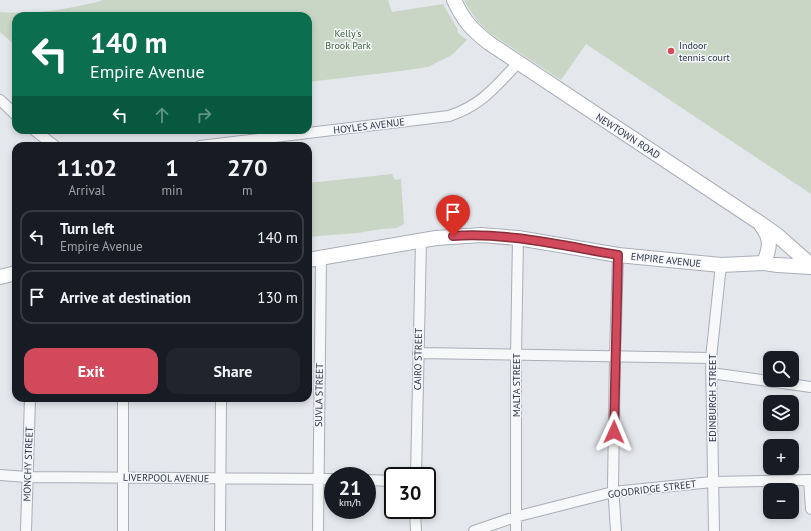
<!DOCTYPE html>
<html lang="en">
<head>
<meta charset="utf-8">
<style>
	body { margin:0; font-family:"PT Sans",sans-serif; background:#20242c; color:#f1f3f6; height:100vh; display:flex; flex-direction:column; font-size:15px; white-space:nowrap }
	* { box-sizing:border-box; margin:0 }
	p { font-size:13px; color:#9ea1a6 }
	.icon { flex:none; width:22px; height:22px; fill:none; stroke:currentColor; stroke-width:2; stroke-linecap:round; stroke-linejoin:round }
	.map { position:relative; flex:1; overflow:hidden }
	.drawer { position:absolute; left:12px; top:142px; width:300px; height:260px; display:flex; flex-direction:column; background:#171b24; border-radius:12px; box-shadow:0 2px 6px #0003 }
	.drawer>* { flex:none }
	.top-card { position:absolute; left:12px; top:12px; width:300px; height:122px; border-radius:12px; box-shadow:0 2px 6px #0003; background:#0b6e4f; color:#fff; overflow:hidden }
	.tools { position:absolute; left:763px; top:351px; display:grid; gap:8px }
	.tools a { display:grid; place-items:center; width:36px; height:36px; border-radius:8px; background:#171b24; box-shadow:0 2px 6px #0003; font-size:20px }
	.speed { position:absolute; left:324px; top:467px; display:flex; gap:8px; font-size:20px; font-weight:700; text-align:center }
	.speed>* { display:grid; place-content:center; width:52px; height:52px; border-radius:50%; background:#171b24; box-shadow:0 2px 6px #0003; line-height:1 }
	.speed small { font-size:10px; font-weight:400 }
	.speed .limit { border:2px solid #111; border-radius:6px; background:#fff; color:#111 }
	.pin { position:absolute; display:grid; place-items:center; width:34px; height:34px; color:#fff; margin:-41px -17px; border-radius:50% 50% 50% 0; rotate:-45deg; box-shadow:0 0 4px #0007 }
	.pin .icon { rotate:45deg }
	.me { position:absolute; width:44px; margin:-22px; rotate:1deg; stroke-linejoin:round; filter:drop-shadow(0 0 3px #0008) }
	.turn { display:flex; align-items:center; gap:14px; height:84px; padding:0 12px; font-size:18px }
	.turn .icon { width:52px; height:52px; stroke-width:2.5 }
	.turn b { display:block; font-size:28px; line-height:34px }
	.lanes { display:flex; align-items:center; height:38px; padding:0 12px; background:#0003; justify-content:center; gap:20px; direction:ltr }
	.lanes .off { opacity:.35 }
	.eta { display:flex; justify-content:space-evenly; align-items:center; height:68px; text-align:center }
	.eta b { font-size:24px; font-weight:700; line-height:28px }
	.button { display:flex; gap:8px; margin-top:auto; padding:8px 12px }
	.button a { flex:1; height:46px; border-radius:12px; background:#d1495b; color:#fff; font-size:16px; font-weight:700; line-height:46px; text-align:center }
	.button a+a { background:#20242c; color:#f1f3f6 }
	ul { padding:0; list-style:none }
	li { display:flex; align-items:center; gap:12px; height:54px; margin:0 8px 6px; padding:0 4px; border:2px solid #363941; border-radius:12px }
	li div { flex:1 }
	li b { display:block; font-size:15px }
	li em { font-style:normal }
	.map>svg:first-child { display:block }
	.green { fill:#c9d6c5 }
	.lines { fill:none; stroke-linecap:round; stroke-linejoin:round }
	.street-casing { stroke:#a9aeb7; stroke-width:12 }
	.secondary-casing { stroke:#a9aeb7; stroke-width:16 }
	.street { stroke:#f7f8fa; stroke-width:10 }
	.secondary { stroke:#fff; stroke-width:14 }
	.route-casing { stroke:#882f3b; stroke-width:10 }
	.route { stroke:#d1495b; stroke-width:7 }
	.poi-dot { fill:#d1495b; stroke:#f4f6f9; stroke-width:1.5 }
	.labels { text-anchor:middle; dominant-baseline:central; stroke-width:3; stroke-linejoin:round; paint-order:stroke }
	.park-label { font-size:10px; fill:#3f6138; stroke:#f4f6f9 }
	.poi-label { font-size:10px; fill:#2b3445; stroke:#f4f6f9; text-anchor:start }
	.street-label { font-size:10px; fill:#2b3445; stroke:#f4f6f9 }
</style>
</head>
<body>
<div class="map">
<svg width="811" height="531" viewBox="0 0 811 531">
	<rect width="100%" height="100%" fill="#e4e7ec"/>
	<path class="green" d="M 104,0 L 388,0 L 392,12 L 443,4 L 458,30 L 457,32 L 467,40 L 452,55 L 428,67 L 401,71 L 308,82 L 308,16 L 16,16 L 16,46 L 0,32 L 0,12 C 34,15 71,9 104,0 Z
		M 467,0 L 811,0 L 811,194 L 586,44 L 561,80 L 490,33 L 478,22 L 464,1 Z
		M 392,174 L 395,180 L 401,179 L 404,224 L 397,228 L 382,229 L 357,233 L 308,237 L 308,183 Z"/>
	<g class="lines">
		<defs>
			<path id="street" d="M 0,100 L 16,115
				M 34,130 L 55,146
				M 200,146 L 449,116 C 482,105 495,87 518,63
				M 418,353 L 711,358
				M 711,373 L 811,387
				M 0,475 L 27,477 L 333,479
				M 416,476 L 421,241
				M 367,480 L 393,481
				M 809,480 L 811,509
				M 415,510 L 416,531
				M 26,531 L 30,398
				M 123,531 L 123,398
				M 220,531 L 221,398
				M 318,531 L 321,258
				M 474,531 L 515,517 L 613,492 L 712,482 L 811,480
				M 516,531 L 516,355 L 518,238
				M 616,531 L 613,486 L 615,356 L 618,255
				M 714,531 L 711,358 L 721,265"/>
			<path id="secondary" d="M 454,0 C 464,21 470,28 489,43 L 760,223 L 777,235 L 811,265
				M 761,225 C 772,239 770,247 764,263
				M 308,260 L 436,238 L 481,235 L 518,238 L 618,255 L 721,265 L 764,263 L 778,265 L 811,267
				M 0,277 L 16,273"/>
		</defs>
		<use href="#street" class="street-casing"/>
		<use href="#secondary" class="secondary-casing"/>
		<use href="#street" class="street"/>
		<use href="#secondary" class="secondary"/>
	</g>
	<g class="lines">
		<defs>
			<path id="route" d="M 453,236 C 507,232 564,246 618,255 L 614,432"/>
		</defs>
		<use href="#route" class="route-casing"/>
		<use href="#route" class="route"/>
	</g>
	<circle class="poi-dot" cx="671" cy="51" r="4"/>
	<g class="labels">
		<g class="park-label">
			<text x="348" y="33">Kelly's<tspan x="348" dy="12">Brook Park</tspan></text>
		</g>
		<g class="poi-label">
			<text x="679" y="45">Indoor<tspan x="679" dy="12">tennis court</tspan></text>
		</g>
		<g class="street-label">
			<text transform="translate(369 126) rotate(-7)">HOYLES AVENUE</text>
			<text transform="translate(628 136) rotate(33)">NEWTOWN ROAD</text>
			<text transform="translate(666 260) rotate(6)">EMPIRE AVENUE</text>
			<text transform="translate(418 359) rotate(-89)">CAIRO STREET</text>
			<text transform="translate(516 385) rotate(-90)">MALTA STREET</text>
			<text transform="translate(319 395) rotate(-89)">SUVLA STREET</text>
			<text transform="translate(712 398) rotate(-90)">EDINBURGH STREET</text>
			<text transform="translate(28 464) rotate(-88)">MONCHY STREET</text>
			<text transform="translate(166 478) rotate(1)">LIVERPOOL AVENUE</text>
			<text transform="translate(652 489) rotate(-7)">GOODRIDGE STREET</text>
		</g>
	</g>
</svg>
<div class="tools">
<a><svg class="icon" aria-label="search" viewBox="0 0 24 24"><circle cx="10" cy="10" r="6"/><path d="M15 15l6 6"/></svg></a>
<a><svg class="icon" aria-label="layers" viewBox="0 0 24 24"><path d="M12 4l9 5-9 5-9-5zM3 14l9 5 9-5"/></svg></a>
<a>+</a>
<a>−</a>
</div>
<div class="speed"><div>21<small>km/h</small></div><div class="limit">30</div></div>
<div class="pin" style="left:453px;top:236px;background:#d93025"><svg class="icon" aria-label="arrive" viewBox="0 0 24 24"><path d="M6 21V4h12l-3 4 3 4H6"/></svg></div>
<svg class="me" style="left:614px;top:432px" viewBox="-20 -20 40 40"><path d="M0-17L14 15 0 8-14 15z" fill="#d1495b" stroke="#fff" stroke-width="4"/></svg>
<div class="top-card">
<div class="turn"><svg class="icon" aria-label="left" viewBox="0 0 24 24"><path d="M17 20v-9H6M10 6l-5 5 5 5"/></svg><div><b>140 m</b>Empire Avenue</div></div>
<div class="lanes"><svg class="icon" aria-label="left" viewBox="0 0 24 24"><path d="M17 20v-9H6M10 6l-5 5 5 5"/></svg><svg class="icon off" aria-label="ahead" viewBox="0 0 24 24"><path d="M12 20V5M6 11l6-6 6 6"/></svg><svg class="icon off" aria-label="right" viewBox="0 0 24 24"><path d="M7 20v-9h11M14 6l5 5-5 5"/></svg></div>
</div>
<section class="drawer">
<div class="eta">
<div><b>11:02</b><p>Arrival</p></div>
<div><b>1</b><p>min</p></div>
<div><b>270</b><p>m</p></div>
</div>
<ul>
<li><svg class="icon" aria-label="left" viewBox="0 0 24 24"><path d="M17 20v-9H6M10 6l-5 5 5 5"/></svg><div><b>Turn left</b><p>Empire Avenue</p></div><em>140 m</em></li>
<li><svg class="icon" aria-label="arrive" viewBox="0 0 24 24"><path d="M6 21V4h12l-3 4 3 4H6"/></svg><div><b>Arrive at destination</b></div><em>130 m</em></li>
</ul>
<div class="button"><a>Exit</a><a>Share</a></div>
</section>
</div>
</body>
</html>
